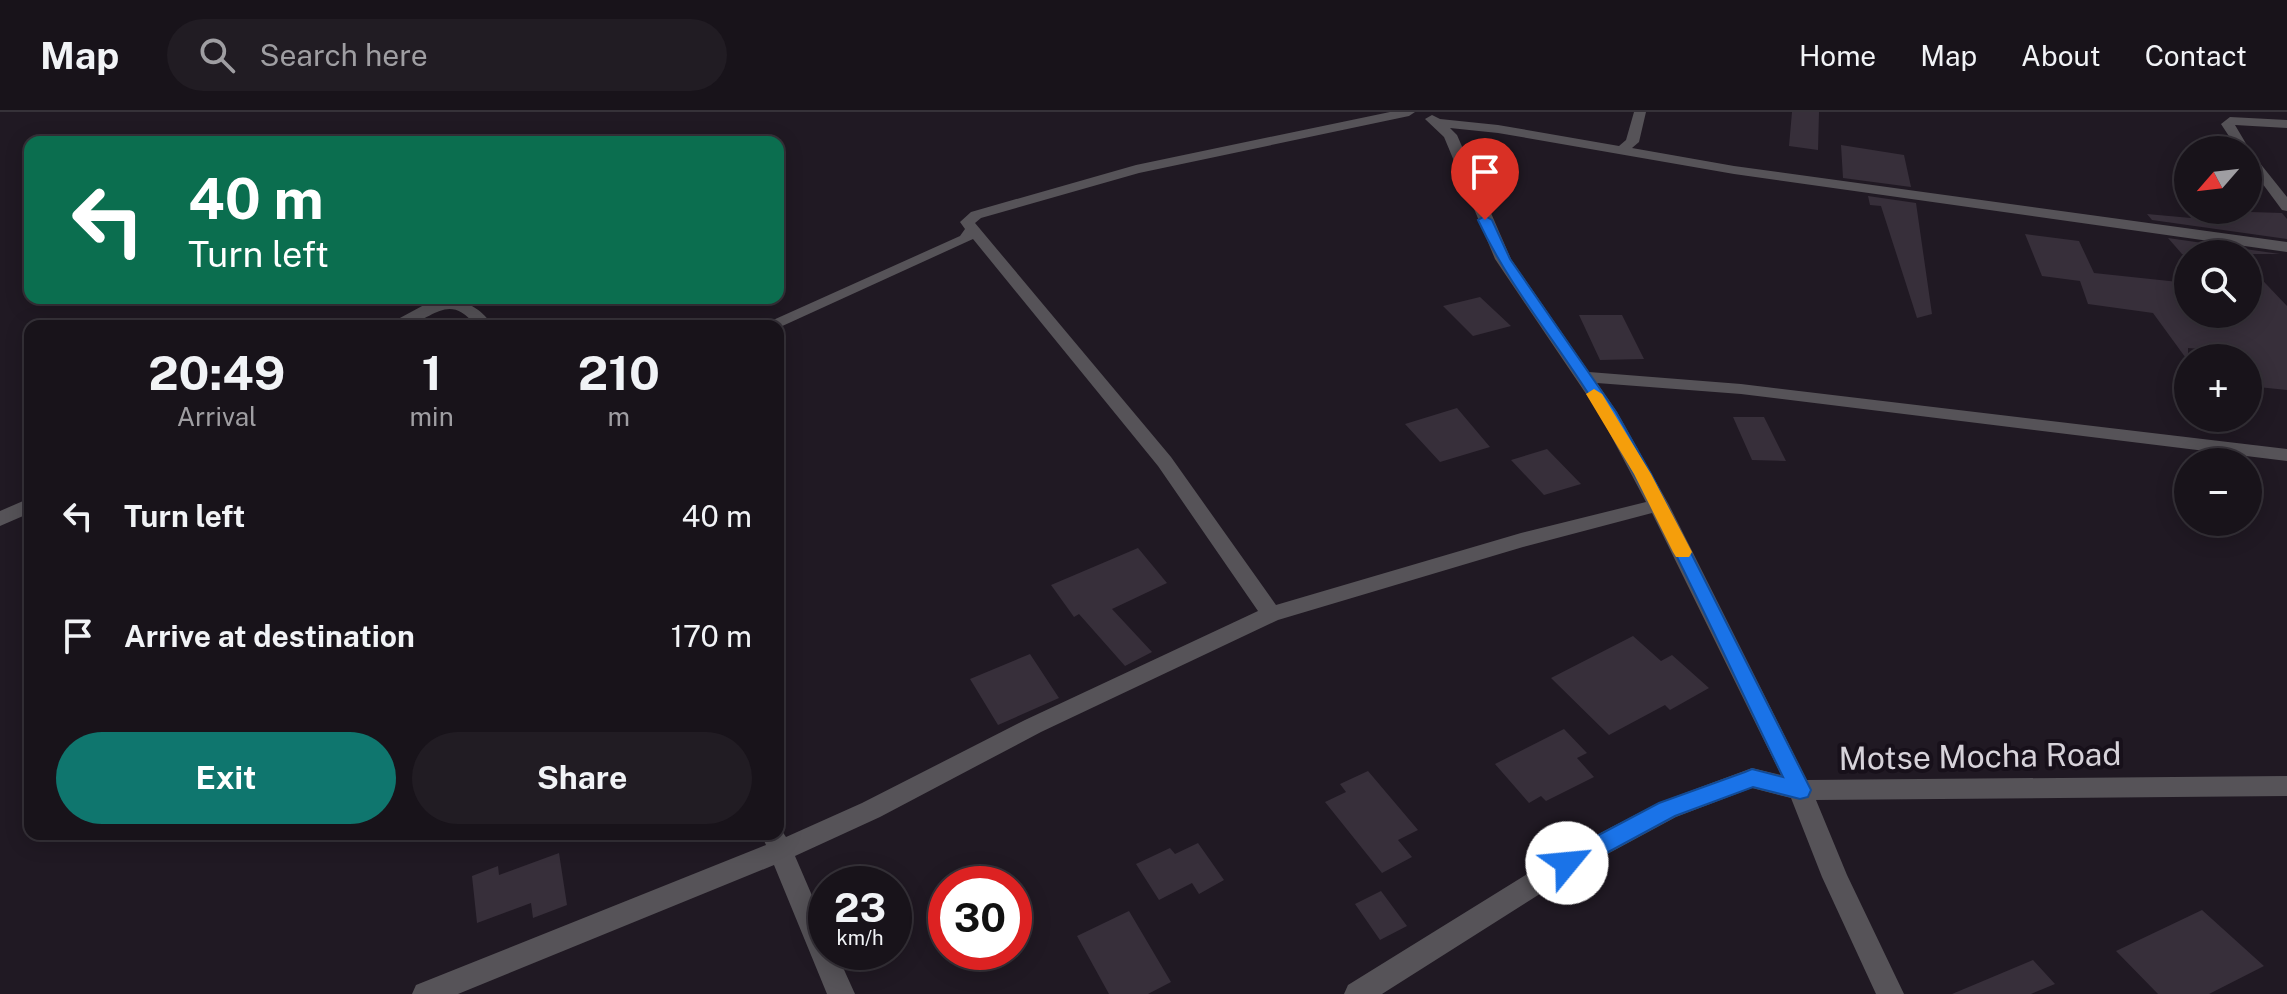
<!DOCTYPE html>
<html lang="en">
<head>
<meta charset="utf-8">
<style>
	body { margin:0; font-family:"Public Sans",sans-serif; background:#211c23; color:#f1f3f6; height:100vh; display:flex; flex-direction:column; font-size:30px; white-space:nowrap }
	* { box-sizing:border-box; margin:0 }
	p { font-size:26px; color:#9f9ea2 }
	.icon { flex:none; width:44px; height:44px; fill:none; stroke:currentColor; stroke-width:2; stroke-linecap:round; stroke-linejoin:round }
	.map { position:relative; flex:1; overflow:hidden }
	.details { position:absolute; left:24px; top:208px; width:760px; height:520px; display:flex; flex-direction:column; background:#18131a; border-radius:16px; box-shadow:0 4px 20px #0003,0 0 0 2px #363239 }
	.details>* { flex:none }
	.banner { position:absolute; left:24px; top:24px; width:760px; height:168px; border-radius:16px; box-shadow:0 4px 20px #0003,0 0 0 2px #363239; background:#0b6e4f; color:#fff; overflow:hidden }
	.needle { width:52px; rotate:242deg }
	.fabs { position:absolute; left:2174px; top:24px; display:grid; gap:16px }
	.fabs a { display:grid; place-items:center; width:88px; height:88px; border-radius:50%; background:#18131a; box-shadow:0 4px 20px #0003,0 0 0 2px #363239; font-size:40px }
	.speed { position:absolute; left:808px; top:754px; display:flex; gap:16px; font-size:40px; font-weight:700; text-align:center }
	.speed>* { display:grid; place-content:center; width:104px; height:104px; border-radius:50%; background:#18131a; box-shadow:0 4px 20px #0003,0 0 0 2px #363239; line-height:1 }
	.speed small { font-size:20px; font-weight:400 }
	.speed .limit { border:12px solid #d22; background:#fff; color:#111 }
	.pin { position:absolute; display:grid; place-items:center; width:68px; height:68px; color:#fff; margin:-82px -34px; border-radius:50% 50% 50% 0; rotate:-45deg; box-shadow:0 0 8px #0007 }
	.pin .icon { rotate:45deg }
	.me { position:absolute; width:88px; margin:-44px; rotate:62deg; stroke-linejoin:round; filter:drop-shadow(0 0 6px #0008) }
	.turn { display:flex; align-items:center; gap:28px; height:168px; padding:0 32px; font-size:36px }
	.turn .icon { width:104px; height:104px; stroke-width:2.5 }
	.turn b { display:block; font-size:56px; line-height:68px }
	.eta { display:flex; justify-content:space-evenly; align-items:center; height:136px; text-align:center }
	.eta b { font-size:48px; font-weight:700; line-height:56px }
	.cta { display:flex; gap:16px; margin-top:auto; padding:16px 32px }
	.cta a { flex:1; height:92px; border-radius:48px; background:#0f766e; color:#fff; font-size:32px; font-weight:700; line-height:92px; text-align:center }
	.cta a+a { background:#211c23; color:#f1f3f6 }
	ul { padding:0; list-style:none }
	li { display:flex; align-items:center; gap:24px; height:120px; padding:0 32px }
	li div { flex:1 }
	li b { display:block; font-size:30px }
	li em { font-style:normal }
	header { display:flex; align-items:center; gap:48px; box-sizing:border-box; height:112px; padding:0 40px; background:#18131a; border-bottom:2px solid #363239 }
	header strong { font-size:38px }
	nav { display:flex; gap:44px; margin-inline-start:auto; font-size:28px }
	.search { width:560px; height:72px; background:#211c23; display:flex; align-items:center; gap:20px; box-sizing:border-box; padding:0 28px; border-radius:44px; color:#9f9ea2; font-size:30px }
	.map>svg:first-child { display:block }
	.building { fill:#372f3a }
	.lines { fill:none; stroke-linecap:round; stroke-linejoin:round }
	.minor { fill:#565358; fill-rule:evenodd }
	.route { fill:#1a73e8; stroke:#114b97; stroke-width:2 }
	.slow { fill:#f59e0b }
	.labels { text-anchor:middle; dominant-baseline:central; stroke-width:8; stroke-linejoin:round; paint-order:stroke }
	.near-street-label { font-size:32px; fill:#d7d3da; stroke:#17101a }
</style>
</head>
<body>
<header>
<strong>Map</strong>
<div class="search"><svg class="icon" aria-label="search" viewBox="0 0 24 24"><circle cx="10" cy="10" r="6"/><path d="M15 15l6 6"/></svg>Search here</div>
<nav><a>Home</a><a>Map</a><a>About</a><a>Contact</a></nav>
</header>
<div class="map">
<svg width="2287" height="882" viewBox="0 0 2287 882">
	<rect width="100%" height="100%" fill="#201923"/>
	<path class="building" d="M 1792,0 L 1819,0 L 1818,38 L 1789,34 Z
		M 1841,33 L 1904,43 L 1911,75 L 1843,66 Z
		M 1868,84 L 1916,91 L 1932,202 L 1917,206 L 1881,94 L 1870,93 Z
		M 2180,91 L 2188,92 L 2188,98 L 2282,101 L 2287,107 L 2287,127 L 2152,108 L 2147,102 L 2191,106 Z
		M 2025,122 L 2079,129 L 2094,161 L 2188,171 L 2188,202 L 2248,202 L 2248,153 L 2287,194 L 2287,278 L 2248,274 L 2248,241 L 2188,236 L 2188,249 L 2153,201 L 2088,192 L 2080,169 L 2042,164 Z
		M 2168,126 L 2280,142 L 2182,142 Z
		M 1480,185 L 1511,214 L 1473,224 L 1443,194 Z
		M 1579,203 L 1622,203 L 1644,247 L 1600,248 Z
		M 1457,296 L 1490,335 L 1440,350 L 1405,312 Z
		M 1733,305 L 1764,305 L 1786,349 L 1752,348 Z
		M 1547,337 L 1581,372 L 1544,383 L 1511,348 Z
		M 1138,436 L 1167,471 L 1112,497 L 1152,540 L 1125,554 L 1079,502 L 1074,505 L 1051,473 Z
		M 1633,524 L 1661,549 L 1672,543 L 1709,576 L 1670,598 L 1665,593 L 1609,623 L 1551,566 Z
		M 1030,542 L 1059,586 L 998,613 L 970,567 Z
		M 1564,617 L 1587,641 L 1577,646 L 1594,665 L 1546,689 L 1541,684 L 1529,691 L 1495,652 Z
		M 1368,659 L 1418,718 L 1398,728 L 1412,745 L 1382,761 L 1325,690 L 1346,680 L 1340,672 Z
		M 1198,731 L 1224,768 L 1199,782 L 1192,771 L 1159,788 L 1136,752 L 1170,736 L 1175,742 Z
		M 559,741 L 567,793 L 533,806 L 531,791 L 477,811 L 472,764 L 498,754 L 499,763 Z
		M 1381,779 L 1407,814 L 1380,828 L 1355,792 Z
		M 2202,798 L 2264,854 L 2209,882 L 2158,882 L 2116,839 Z
		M 1129,799 L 1171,870 L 1148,882 L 1109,882 L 1077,824 Z
		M 2033,848 L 2055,872 L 2031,882 L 1952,882 Z"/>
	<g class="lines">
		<path class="minor" d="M 1390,0 L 1415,0 L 1409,4 L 1139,61 L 981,106 L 975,111 L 1171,345 L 1276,493 L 1521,421 L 1646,390 L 1599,301 L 1495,147 L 1444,25 L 1425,7 L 1432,3 L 1440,7 L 1498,13 L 1619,34 L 1626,28 L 1634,0 L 1646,0 L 1639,30 L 1632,36 L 1734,54 L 2287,130 L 2287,140 L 1734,62 L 1498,21 L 1450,16 L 1457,23 L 1511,147 L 1589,260 L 1741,272 L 2287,337 L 2287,349 L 1741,282 L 1597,271 L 1617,300 L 1669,393 L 1807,668 L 2287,664 L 2287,684 L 1816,688 L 1847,763 L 1904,882 L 1876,882 L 1822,765 L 1791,686 L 1752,676 L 1676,705 L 1576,759 L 1382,882 L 1344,882 L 1348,873 L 1558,743 L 1658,691 L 1752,656 L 1781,663 L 1652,401 L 1523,435 L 1278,508 L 1041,620 L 880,705 L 795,744 L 826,816 L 826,840 L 836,840 L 855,882 L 827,882 L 774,753 L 458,882 L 412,882 L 416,873 L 766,733 L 761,722 L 778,722 L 778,713 L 786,725 L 862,691 L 1025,608 L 1258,499 L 1158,354 L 973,127 L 778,216 L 760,214 L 960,124 L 965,117 L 960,110 L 971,100 L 1136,53 Z
			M 2230,5 L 2287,8 L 2287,16 L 2235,13 L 2251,40 L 2287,85 L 2287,99 L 2282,98 L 2248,52 L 2248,38 L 2238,38 L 2221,12 Z
			M 453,187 C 472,192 482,198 493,214 L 476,214 C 449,180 435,206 405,214 C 399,215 391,214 385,214 L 424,193 Z
			M 30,386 L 30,401 L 0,414 L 0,399 Z"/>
	</g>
	<path class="route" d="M 1485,104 L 1492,108 L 1510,147 L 1616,300 L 1651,362 L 1811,678 L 1808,685 L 1800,687 L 1753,675 L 1675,704 L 1575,758 L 1567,761 L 1559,758 L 1556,751 L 1559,744 L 1659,691 L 1745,660 L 1752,657 L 1783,665 C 1724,544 1669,420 1602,304 C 1563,237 1511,179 1478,108 Z"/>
	<path class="slow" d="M 1594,277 L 1602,282 L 1651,362 L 1692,440 L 1689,445 L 1676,445 L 1673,440 L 1634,362 L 1586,282 Z"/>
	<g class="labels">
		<g class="near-street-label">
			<text transform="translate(1980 644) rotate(-1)">Motse Mocha Road</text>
		</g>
	</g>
</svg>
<div class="fabs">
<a><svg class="needle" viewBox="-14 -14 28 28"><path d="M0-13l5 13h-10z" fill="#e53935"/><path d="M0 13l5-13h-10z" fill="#9f9ea2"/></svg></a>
<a><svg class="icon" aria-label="search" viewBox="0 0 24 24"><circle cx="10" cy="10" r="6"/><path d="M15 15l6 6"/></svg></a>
<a>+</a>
<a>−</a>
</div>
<div class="speed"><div>23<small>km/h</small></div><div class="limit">30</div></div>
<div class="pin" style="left:1485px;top:108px;background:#d93025"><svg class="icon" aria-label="arrive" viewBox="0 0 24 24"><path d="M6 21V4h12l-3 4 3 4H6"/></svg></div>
<svg class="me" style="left:1567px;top:751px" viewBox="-20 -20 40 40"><circle r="19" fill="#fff"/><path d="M0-13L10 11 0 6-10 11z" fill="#1a73e8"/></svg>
<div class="banner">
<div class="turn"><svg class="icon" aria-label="left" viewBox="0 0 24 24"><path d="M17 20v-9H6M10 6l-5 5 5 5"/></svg><div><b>40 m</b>Turn left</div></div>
</div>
<section class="details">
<div class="eta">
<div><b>20:49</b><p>Arrival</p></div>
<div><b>1</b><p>min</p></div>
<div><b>210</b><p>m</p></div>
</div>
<ul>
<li><svg class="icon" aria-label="left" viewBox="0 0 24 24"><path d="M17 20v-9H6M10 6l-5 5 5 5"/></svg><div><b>Turn left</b></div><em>40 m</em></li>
<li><svg class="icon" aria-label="arrive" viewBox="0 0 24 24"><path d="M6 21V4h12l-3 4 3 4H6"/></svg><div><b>Arrive at destination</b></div><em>170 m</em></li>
</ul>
<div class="cta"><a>Exit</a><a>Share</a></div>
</section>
</div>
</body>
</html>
